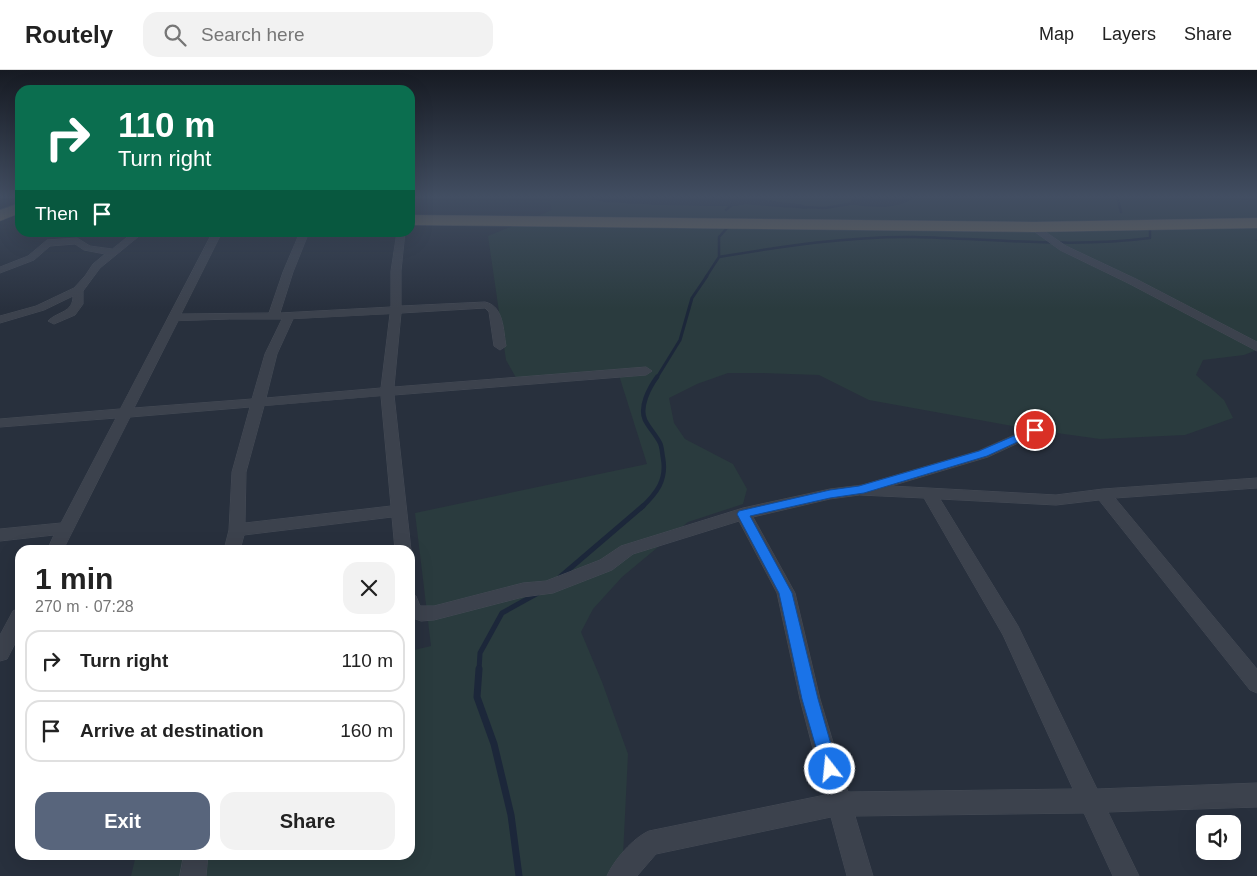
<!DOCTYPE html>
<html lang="en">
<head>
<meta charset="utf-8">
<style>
	body { margin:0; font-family:Arial,sans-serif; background:#f2f2f2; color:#222; height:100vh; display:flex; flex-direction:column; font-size:19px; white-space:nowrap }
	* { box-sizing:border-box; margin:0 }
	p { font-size:16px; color:#767676 }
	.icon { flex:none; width:28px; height:28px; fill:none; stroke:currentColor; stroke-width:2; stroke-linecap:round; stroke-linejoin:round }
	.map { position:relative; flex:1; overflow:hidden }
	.side { position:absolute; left:15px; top:475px; width:400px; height:315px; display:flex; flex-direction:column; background:#fff; border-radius:15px; box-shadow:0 5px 20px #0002 }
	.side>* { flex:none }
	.top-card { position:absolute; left:15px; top:15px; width:400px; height:152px; border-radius:15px; box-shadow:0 5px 20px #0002; background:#0b6e4f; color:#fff; overflow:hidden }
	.controls { position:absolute; left:1196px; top:745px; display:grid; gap:10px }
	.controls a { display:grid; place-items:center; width:45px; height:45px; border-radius:10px; background:#fff; box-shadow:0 5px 20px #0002; font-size:25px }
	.pin { position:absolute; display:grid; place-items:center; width:42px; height:42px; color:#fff; margin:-21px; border:2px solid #fff; border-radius:50%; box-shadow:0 1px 5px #0007 }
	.me { position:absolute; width:55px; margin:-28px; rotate:344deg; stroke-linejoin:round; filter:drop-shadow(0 0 4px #0008) }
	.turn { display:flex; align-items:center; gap:18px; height:105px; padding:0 20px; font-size:22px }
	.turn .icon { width:65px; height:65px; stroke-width:2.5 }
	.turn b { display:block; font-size:35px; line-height:42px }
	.then { display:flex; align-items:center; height:48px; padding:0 20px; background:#0003; gap:10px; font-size:19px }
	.round { display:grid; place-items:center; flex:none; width:52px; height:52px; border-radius:15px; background:#f2f2f2 }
	.head { display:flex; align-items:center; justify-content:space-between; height:85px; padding:0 20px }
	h1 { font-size:30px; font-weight:600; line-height:38px }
	.button { display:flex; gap:10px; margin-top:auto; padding:10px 20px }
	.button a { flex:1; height:58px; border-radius:15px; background:#58657c; color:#fff; font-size:20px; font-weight:600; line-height:58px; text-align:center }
	.button a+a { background:#f2f2f2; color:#222 }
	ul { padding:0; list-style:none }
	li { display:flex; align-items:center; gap:15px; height:62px; margin:0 10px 8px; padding:0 10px; border:2px solid #e0e0e0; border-radius:15px }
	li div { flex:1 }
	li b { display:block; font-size:19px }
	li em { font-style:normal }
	header { display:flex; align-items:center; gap:30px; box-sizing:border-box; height:70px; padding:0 25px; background:#fff; border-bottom:1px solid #e0e0e0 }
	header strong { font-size:24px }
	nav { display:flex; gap:28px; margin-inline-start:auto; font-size:18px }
	.search { width:350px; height:45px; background:#f2f2f2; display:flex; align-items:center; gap:12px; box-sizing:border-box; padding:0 18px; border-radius:15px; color:#767676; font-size:19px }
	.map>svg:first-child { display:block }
	.green { fill:#2a3b3e }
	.water { fill:#1c273a }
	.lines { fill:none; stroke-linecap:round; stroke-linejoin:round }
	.stream-far4 { stroke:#1c273a; stroke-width:2.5 }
	.stream-far3 { stroke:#1c273a; stroke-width:3 }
	.stream-far2 { stroke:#1c273a; stroke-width:4.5 }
	.stream-far1 { stroke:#1c273a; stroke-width:5 }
	.stream { stroke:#1c273a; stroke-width:7 }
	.street-casing { stroke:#454b56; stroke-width:1 }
	.highway-casing { stroke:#474d58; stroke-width:1 }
	.street { fill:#3c424d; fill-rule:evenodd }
	.highway { fill:#726a5a; fill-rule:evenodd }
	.route { fill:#1a73e8; stroke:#114b97 }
</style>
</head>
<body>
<header>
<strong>Routely</strong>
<div class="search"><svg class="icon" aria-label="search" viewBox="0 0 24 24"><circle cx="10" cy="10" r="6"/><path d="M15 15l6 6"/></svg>Search here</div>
<nav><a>Map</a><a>Layers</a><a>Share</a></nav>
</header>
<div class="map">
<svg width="1257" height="806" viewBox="0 0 1257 806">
	<rect width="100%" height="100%" fill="#28303d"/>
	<path class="green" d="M 548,126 L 578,126 L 605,132 L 663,135 L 735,136 L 745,134 L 788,138 L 804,135 L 742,127 L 690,126 L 854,126 L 855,127 L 849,134 C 866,137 903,138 915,126 L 1204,126 L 1257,131 L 1257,169 L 1254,170 L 1257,171 L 1257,280 L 1244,285 L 1203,290 L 1196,305 L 1224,330 L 1233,348 L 1185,365 L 1100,369 L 1035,360 L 869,330 L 819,305 L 762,303 L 728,303 L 697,314 L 669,328 L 674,353 L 685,369 L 733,394 L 747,419 L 743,434 L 688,452 L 622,507 L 593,539 L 581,562 L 602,612 L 628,684 L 622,806 L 131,806 L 136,785 L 410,785 L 410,581 L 431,576 L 415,443 L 647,394 L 617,299 L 519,313 L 506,290 L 488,166 L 552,140 Z"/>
	<path class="water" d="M 578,126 L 742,127 L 804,135 L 808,139 L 745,134 L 735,136 L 663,135 L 605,132 Z
		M 854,126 L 915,126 C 900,141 869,137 849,134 Z"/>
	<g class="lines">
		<path class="stream-far4" d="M 1117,126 L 1121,142
			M 803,137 L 825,138 L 849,134
			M 726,140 L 733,134
			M 719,187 C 784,176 849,166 915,167 C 993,169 1072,178 1150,168 L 1150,161
			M 706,207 L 719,187 L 719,167 L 728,157"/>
		<path class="stream-far3" d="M 656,309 L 680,270 L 692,228 L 707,206"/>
		<path class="stream-far2" d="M 641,438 C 657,423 667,410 663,388 C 662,383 662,377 660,373 C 656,365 649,358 645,350 C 639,337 649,318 657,307"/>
		<path class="stream-far1" d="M 560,507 L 643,436
			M 479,600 L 480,583 L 502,543 L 538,523"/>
		<path class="stream" d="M 479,599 L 477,627 L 494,674 L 511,745 L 519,806"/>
		<defs>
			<path id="street" d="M 1034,154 L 1066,176 L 1136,209 L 1257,272 L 1257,281 L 1128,213 L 1060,180 L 1031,159 L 1031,155 Z
				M 134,162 L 144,162 L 100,198 L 83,221 L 83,234 L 75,245 L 54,254 L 48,251 C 58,241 73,243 73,226 L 44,240 L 0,253 L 0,246 L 36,236 L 74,218 L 85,206 L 93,194 L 105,184 L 84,180 L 75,174 L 50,176 L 34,190 L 0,203 L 0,197 L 28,186 L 47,170 L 77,168 L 90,176 L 112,179 Z
				M 213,162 L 222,162 L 181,244 L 269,243 L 283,202 L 300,162 L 309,162 L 293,202 L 280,243 L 391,237 L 391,201 L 397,162 L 405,162 L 401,201 L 401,236 L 485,232 C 504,236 503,260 506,276 L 500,280 L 494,276 L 489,242 L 485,238 L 401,243 L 394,317 L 646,297 L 652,301 L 646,305 L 394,325 L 411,480 L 410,483 L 410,480 L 395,480 L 392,447 L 244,465 L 240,480 L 224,480 L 229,460 L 232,402 L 250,337 L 130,347 L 63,480 L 47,480 L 54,465 L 0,471 L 0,459 L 61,453 L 116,348 L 0,357 L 0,349 L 120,339 ZM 390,244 L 381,318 L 266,328 L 277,284 L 293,249 ZM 230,249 L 282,249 L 265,284 L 252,329 L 134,338 L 178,251 ZM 381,326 L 391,436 L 245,453 L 246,402 L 264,336 Z
				M 1035,356 L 1040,357 L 1042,360 L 1040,363 L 988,387 L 891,416 L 1056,425 L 1103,419 L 1257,408 L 1257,418 L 1115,428 L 1257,599 L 1257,623 L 1250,620 L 1099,430 L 1056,435 L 940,429 L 1018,556 L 1097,719 L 1257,713 L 1257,737 L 1108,742 L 1139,806 L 1113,806 L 1084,743 L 855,746 L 873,806 L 847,806 L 831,747 L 656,784 L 637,806 L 607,806 C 614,790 633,768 649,761 L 825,725 L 800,629 L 777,523 L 739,451 L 633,484 L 612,500 L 553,523 L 523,527 L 434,550 L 421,551 L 410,547 L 410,524 L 416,526 L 420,536 L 434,536 L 523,513 L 546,511 L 600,490 L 621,476 L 743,438 L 830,419 L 862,415 L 978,381 ZM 860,425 L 924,428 L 1003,565 L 1073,719 L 848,722 L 820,629 L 795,523 L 753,447 L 830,429 Z
				M 20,539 L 20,564 L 7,589 L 0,591 L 0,565 L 13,541 Z
				M 184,785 L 208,785 L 206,806 L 180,806 Z"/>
			<path id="highway" d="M 20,133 L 20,143 L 0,151 L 0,140 Z
				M 410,145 L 1034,152 L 1257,148 L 1257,158 L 1034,162 L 410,155 Z"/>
		</defs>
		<use href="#street" class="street-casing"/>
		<use href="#highway" class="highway-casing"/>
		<use href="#street" class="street"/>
		<use href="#highway" class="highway"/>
	</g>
	<linearGradient id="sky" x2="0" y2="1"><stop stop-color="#161a22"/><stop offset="0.53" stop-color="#424e62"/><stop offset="1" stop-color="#424e62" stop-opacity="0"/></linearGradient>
	<rect width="1257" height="239" fill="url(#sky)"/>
	<path class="route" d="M 1035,357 L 1039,358 L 1041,360 L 1039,362 L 987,386 L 864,423 L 830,428 L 750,446 L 792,523 L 818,629 L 838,699 L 836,705 L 830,707 L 824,705 L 802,629 L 779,523 L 737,444 L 739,441 L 830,420 L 859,416 L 979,381 Z"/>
</svg>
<div class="controls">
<a><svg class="icon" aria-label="sound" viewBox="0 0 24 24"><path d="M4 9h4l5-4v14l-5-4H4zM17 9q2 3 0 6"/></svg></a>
</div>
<div class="pin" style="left:1035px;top:360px;background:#d93025"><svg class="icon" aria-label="arrive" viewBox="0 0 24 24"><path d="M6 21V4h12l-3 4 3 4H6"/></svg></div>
<svg class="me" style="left:830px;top:699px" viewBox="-20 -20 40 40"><circle r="17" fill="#1a73e8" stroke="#fff" stroke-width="3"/><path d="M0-11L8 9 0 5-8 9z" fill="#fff"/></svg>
<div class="top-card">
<div class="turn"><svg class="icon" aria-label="right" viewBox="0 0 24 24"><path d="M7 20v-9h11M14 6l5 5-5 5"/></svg><div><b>110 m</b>Turn right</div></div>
<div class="then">Then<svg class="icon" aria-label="arrive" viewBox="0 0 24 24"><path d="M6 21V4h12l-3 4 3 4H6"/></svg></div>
</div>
<section class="side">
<div class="head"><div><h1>1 min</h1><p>270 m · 07:28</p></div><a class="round"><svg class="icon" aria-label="close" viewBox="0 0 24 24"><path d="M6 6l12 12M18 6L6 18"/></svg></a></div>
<ul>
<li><svg class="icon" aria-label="right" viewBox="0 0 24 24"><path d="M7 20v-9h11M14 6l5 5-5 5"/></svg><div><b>Turn right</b></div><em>110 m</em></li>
<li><svg class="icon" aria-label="arrive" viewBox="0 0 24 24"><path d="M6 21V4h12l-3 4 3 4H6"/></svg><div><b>Arrive at destination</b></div><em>160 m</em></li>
</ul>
<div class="button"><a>Exit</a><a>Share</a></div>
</section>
</div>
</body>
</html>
